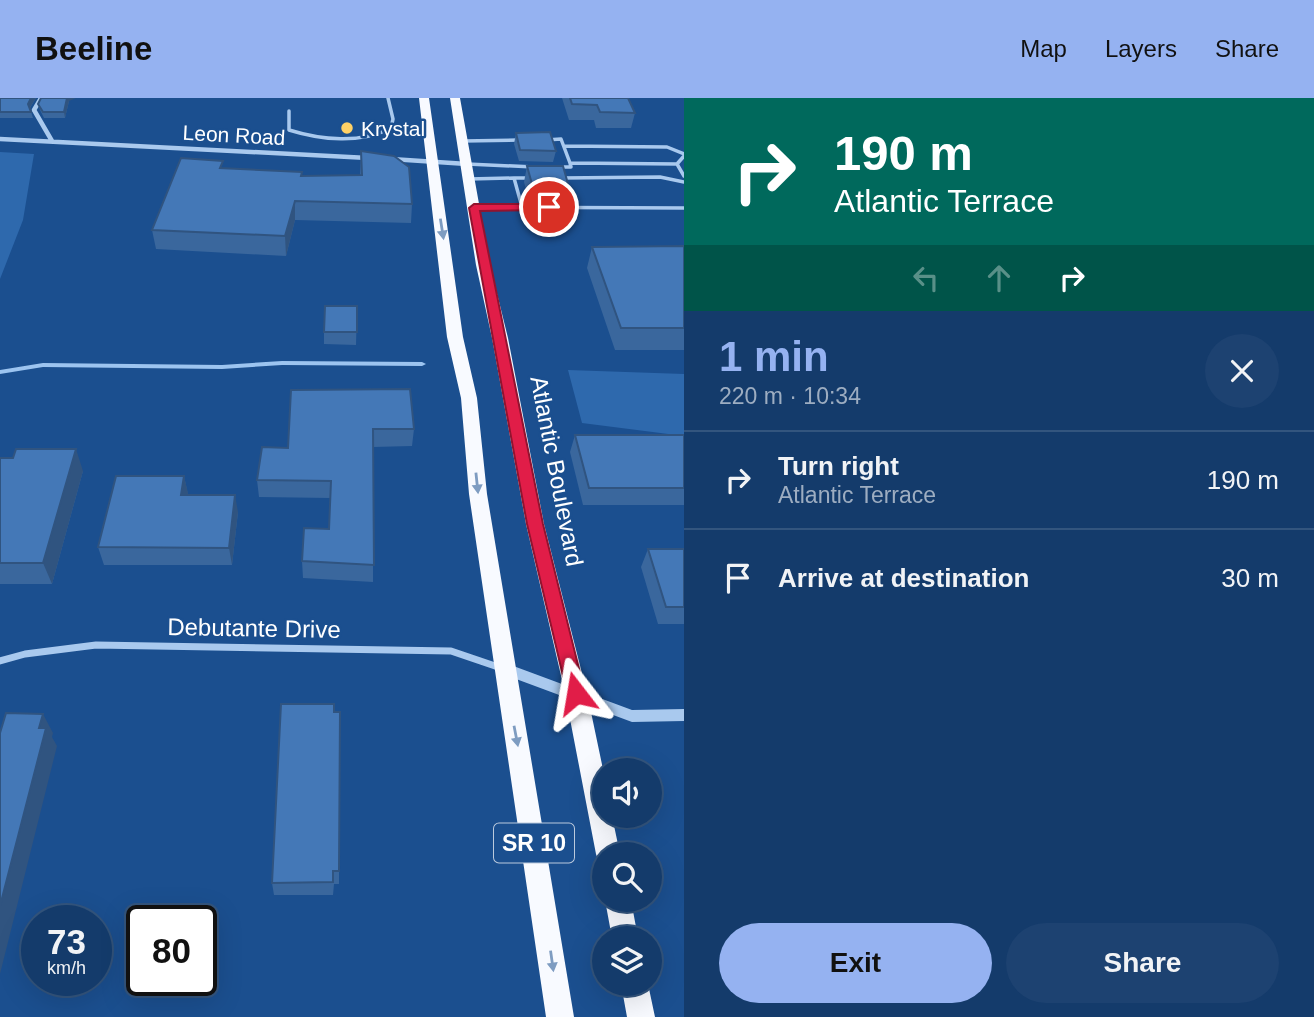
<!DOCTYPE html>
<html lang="en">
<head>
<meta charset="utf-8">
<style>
	body { margin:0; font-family:Arial,sans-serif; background:#1d4271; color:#f1f3f6; height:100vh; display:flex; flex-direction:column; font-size:26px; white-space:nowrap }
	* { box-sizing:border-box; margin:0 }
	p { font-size:23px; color:#9dadc1 }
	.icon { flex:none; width:38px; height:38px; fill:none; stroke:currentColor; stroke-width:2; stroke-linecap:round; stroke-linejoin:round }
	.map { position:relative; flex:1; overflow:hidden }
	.details { display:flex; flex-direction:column; background:#143b6b; width:630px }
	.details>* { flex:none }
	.hud { background:#00695c; color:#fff; overflow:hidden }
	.tools { position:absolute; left:592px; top:660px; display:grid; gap:14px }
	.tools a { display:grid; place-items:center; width:70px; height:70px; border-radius:50%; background:#143b6b; box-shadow:0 7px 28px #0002,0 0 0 2px #33557e; font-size:35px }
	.speed { position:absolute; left:21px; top:807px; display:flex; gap:14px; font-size:35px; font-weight:700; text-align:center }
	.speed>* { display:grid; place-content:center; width:91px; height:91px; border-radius:50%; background:#143b6b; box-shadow:0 7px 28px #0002,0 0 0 2px #33557e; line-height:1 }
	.speed small { font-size:18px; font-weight:400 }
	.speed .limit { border:4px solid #111; border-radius:10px; background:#fff; color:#111 }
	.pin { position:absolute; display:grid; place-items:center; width:60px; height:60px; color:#fff; margin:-30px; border:4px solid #fff; border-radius:50%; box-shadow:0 2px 7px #0007 }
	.me { position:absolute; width:77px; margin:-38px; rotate:346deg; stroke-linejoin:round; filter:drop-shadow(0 0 5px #0008) }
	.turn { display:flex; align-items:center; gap:24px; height:147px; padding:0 35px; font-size:32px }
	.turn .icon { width:91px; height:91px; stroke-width:2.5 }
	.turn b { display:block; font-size:49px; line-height:60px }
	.lanes { display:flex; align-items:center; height:66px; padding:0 35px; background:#0003; justify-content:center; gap:35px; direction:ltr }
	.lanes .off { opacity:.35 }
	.round { display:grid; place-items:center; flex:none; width:74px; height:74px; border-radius:37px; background:#1d4271 }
	.headline { display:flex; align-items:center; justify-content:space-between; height:119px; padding:0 35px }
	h1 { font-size:42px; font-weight:700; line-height:52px; color:#95b2f1 }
	.button { display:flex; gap:14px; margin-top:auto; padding:14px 35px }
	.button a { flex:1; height:80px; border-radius:42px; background:#95b2f1; color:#111; font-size:28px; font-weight:700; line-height:80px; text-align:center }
	.button a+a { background:#1d4271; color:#f1f3f6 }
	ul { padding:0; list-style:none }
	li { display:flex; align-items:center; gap:21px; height:98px; padding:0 35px; border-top:2px solid #33557e }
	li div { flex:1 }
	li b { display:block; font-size:26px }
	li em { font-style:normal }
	header { display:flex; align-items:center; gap:42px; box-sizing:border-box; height:98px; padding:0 35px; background:#95b2f1; color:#111 }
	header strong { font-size:33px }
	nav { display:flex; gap:38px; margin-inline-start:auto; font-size:24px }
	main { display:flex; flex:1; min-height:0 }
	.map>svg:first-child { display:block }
	.green { fill:#2e69ad }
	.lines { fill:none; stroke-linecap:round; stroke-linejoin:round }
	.stream { fill:#9cc4f0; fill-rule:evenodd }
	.service { stroke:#a9c9ee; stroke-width:3.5 }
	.minor-far1 { stroke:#a9c9ee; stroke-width:4.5 }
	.minor { stroke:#a9c9ee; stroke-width:7 }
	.tertiary { fill:#a9c9ee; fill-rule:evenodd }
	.trunk { fill:#f8faff; fill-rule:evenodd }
	.wall { fill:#3a679d }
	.shaded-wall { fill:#305480 }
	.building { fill:#4478b7; stroke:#305480; stroke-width:2 }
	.oneway { fill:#7e9cc1 }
	.route { fill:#e11d48; stroke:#92132f; stroke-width:2 }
	.poi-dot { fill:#ffd166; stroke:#1b4f8f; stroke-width:2.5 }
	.labels { text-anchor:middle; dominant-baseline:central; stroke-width:5; stroke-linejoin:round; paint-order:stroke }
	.far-poi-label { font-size:21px; fill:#fff; stroke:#1b4f8f; text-anchor:start }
	.far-street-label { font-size:21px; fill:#fff; stroke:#1b4f8f }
	.shield { fill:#1b4f8f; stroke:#bbcadd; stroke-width:2 }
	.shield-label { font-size:23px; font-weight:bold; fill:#fff }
	.street-label { font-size:24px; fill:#fff; stroke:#1b4f8f }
</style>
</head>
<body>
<header>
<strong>Beeline</strong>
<nav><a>Map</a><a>Layers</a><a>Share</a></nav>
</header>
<main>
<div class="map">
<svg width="684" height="919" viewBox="0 0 684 919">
	<rect width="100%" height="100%" fill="#1b4f8f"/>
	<path class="green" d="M 0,54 L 34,56 L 23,122 L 0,181 Z
		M 568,272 L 684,276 L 684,338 L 582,325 Z"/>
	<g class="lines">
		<path class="stream" d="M 282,263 L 422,264 L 426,266 L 422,268 L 282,267 L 222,271 L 43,269 L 0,276 L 0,272 L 43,265 L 222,267 Z"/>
		<path class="service" d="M 289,13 L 289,32 C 321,42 361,46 391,30 L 393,21 L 388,0
			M 546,42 L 561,41 L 570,65
			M 463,43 L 519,42
			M 564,48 L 667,49 L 684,56
			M 467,66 L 534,69
			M 677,66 L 684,78
			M 558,69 L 571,69 L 570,65 L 677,66 L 684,58
			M 514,80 L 531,80
			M 562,80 L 660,79 L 684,84
			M 469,81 L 514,80 L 522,109
			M 474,109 L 684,110"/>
		<path class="minor-far1" d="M 41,0 L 34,12 L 52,43
			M 0,41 L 368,60
			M 391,61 L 467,66"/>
		<path class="minor" d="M 0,563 L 25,556 L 96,547 L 451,553 L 501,570"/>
		<path class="tertiary" d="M 505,565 L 632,612 L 684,611 L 684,623 L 632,624 L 500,575 L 498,571 L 500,567 Z"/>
		<path class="trunk" d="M 419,0 L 429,0 L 463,239 L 477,300 L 487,396 L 574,919 L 546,919 L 469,396 L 461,300 L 447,239 Z
			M 450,0 L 460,0 L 490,167 L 508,240 L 544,426 L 587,595 L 604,676 L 604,718 L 612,718 L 620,756 L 604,756 L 604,767 L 599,765 L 596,756 L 565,595 L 526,426 L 492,240 L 476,167 Z
			M 605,802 L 631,802 L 638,840 L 612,840 Z
			M 621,886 L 648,886 L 655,919 L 627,919 Z"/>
	</g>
	<path class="wall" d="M 0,0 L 36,0 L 30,10 L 33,20 L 0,20 Z
		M 562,0 L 628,0 L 635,15 L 631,30 L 596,30 L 594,22 L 569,22 Z
		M 69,3 L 65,20 L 44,20 L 40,12 L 38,6 Z
		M 516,35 L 556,53 L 553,64 L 519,63 L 514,46 Z
		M 361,53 L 412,106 L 411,125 L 295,122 L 286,158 L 156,151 L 152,132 L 224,70 L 303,78 L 360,77 Z
		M 527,68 L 568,86 L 565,103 L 529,103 L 524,84 Z
		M 684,148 L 684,252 L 615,252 L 587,170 L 592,149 Z
		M 357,208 L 356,247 L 324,246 L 324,234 Z
		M 291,292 L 414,331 L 412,348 L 373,349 L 373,484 L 303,480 L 302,463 L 329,431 L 330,400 L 259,399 L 257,382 L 288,350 Z
		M 575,337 L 684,337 L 684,407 L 583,407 L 570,354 Z
		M 0,360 L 83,373 L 52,486 L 0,486 Z
		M 184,378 L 188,397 L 238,414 L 232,467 L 104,467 L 98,449 Z
		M 648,451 L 684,451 L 684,526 L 658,526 L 641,469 Z
		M 340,614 L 339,786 L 334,786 L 333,797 L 274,797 L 272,785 Z"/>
	<path class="shaded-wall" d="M 31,0 L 36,0 L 29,11 L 28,6 Z
		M 67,0 L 76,0 L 69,3 L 65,20 L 64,14 Z
		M 295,103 L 295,122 L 286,158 L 285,138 Z
		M 76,351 L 83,373 L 52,486 L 43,465 Z
		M 184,378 L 188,395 L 185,414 L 181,397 Z
		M 235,397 L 238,414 L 232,467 L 229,450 Z
		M 43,616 L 53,635 L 52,639 L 57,648 L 0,876 L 0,808 Z"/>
	<path class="building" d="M 0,0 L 31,0 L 28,6 L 31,14 L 0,14 Z
		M 41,0 L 67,0 L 64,14 L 43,14 L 38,6 Z
		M 570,0 L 628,0 L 635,15 L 600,14 L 597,7 L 572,6 Z
		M 550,34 L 556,53 L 520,52 L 516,35 Z
		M 361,53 L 394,58 L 409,69 L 412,106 L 295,103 L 285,138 L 152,132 L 181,60 L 223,63 L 220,70 L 302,74 L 301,78 L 362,77 Z
		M 527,68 L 563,68 L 568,86 L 532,86 Z
		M 684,148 L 684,230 L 621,230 L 592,149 Z
		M 325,208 L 357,208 L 357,234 L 324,234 Z
		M 410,291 L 414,331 L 373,331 L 374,467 L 302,463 L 304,430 L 329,431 L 331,383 L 257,382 L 262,349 L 288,350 L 291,292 Z
		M 575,337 L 684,337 L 684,390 L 589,390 Z
		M 16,351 L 76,351 L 43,465 L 0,465 L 0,360 L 13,360 Z
		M 116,378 L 184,378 L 181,397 L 235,397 L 229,450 L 98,449 Z
		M 648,451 L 684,451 L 684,509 L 666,509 Z
		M 281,606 L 334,606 L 334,614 L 340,614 L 339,773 L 333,773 L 333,784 L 272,785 Z
		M 6,615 L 43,616 L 39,630 L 46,630 L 0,808 L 0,635 Z"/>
	<defs><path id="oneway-solid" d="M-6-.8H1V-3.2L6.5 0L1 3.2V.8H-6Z" transform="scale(1.75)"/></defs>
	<g class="oneway">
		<use href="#oneway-solid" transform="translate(442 131) rotate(81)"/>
		<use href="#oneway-solid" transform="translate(477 385) rotate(84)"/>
		<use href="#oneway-solid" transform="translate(516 638) rotate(79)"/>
		<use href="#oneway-solid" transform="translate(552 863) rotate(82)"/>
	</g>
	<path class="route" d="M 474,106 L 549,106 L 554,109 L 549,112 L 480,113 L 543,426 L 585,595 L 583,601 L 576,603 L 570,601 L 567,595 L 527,426 L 469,110 Z"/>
	<circle class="poi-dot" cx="347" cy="30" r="7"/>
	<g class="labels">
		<g class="far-poi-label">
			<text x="361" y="30">Krystal</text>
		</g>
		<g class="far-street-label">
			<text transform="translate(234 37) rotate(3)">Leon Road</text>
		</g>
		<rect class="shield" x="494" y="725.5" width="80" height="39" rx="5"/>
		<g class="shield-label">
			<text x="534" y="745">SR 10</text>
		</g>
		<g class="street-label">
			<text transform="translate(557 373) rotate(79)">Atlantic Boulevard</text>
			<text transform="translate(254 530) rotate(1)">Debutante Drive</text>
		</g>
	</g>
</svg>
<div class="tools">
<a><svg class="icon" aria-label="sound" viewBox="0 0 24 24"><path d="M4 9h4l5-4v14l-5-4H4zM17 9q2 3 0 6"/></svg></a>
<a><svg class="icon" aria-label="search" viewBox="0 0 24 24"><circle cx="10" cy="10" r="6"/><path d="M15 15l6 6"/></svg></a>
<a><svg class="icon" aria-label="layers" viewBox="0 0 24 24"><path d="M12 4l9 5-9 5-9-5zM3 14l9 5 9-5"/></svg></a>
</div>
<div class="speed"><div>73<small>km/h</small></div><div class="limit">80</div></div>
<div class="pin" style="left:549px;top:109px;background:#d93025"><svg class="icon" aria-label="arrive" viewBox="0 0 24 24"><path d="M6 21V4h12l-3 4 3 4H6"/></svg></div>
<svg class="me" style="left:576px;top:595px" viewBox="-20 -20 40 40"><path d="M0-17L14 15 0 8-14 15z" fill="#e11d48" stroke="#fff" stroke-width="4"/></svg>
</div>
<section class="details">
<div class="hud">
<div class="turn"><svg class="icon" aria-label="right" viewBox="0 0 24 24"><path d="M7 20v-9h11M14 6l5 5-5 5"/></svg><div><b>190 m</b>Atlantic Terrace</div></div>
<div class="lanes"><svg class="icon off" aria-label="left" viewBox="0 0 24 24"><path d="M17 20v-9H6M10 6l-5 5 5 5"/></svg><svg class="icon off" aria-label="ahead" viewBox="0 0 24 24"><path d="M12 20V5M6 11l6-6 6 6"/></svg><svg class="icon" aria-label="right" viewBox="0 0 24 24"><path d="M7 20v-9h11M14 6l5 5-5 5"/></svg></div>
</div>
<div class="headline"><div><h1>1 min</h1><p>220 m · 10:34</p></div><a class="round"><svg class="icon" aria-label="close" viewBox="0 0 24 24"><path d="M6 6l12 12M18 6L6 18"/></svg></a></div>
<ul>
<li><svg class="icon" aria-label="right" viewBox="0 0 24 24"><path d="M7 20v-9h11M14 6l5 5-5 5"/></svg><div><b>Turn right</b><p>Atlantic Terrace</p></div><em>190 m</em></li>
<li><svg class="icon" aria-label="arrive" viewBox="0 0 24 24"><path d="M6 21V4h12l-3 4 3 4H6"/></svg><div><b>Arrive at destination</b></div><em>30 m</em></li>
</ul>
<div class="button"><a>Exit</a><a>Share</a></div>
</section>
</main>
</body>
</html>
